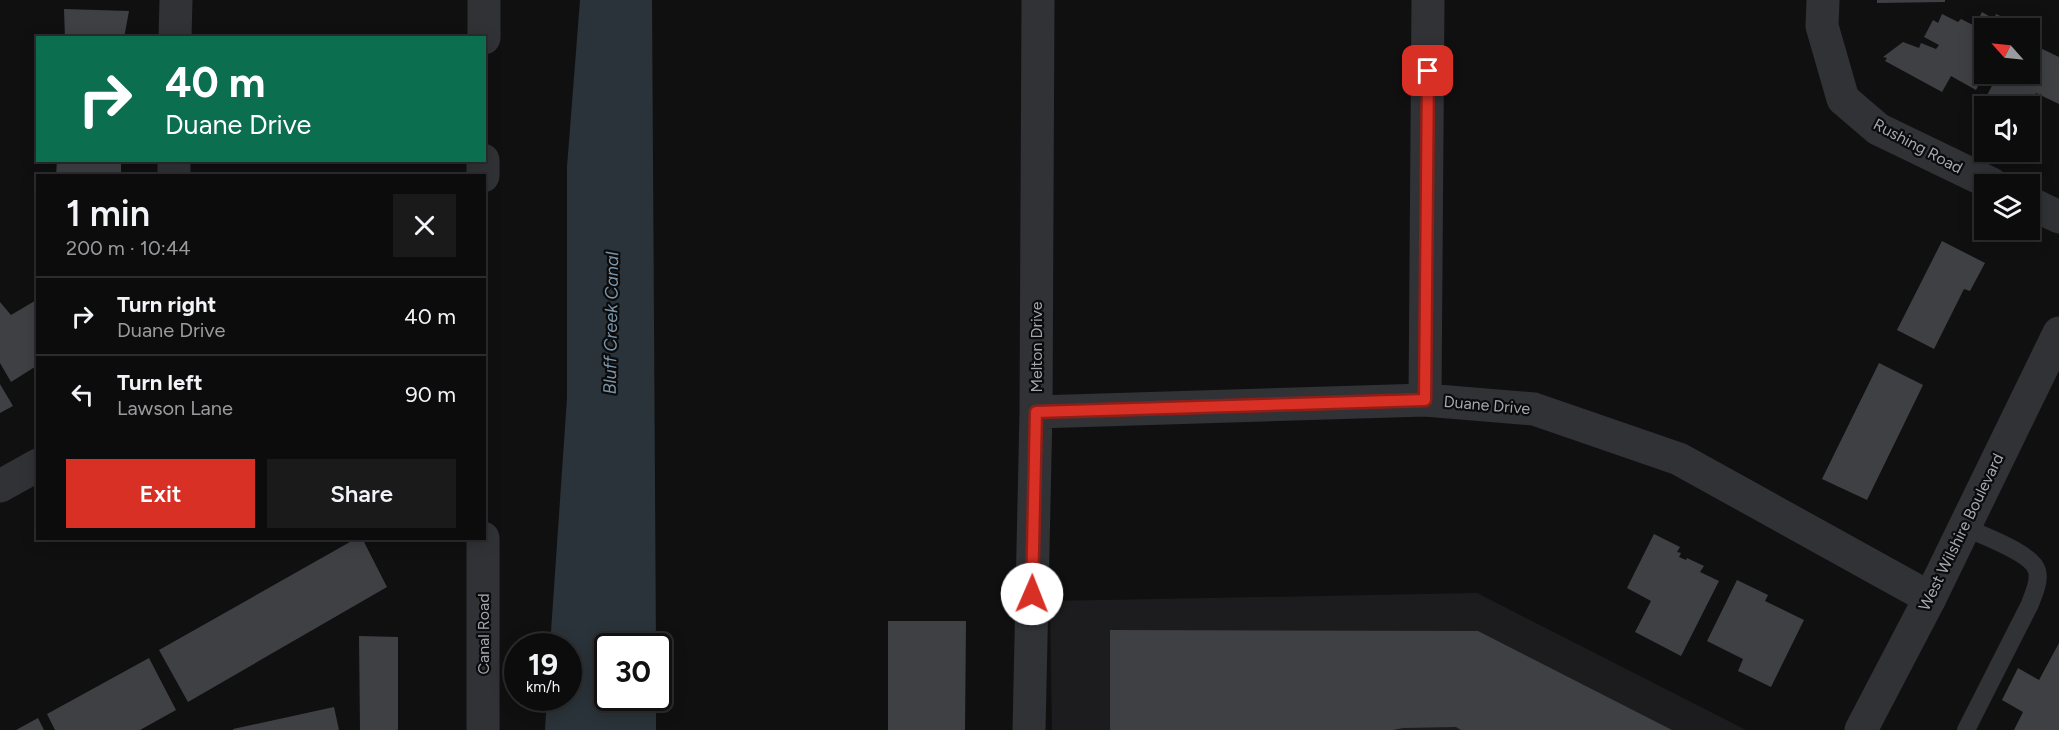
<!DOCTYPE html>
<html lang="en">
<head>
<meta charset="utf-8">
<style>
	body { margin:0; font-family:Figtree,sans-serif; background:#1a1a1b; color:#f1f3f6; height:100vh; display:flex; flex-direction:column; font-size:22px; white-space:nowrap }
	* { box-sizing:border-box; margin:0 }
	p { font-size:20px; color:#9a9b9d }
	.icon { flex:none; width:33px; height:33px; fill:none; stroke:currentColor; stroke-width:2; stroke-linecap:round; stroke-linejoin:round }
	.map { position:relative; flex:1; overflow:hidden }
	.sheet { position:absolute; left:36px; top:174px; width:450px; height:366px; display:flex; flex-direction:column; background:#0c0c0d; border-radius:0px; box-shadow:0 3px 15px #0003,0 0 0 2px #2c2c2e }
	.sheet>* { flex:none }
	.guide { position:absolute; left:36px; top:36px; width:450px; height:126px; border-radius:0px; box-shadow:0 3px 15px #0003,0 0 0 2px #2c2c2e; background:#0b6e4f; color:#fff; overflow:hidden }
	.needle { width:39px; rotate:297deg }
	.tools { position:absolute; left:1974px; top:18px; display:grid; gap:12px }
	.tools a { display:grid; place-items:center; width:66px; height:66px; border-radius:0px; background:#0c0c0d; box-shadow:0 3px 15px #0003,0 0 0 2px #2c2c2e; font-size:30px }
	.speed { position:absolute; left:504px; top:633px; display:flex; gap:12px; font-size:30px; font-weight:700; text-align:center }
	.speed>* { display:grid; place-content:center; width:78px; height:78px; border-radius:50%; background:#0c0c0d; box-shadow:0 3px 15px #0003,0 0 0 2px #2c2c2e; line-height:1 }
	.speed small { font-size:15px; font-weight:400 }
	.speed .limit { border:3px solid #111; border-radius:9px; background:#fff; color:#111 }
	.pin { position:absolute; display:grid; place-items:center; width:51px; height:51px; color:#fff; margin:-26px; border-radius:12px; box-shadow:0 3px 9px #0006 }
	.me { position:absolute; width:66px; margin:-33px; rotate:1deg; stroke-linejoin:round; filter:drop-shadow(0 0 4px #0008) }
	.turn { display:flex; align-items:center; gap:21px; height:126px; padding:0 30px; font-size:27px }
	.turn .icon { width:78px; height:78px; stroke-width:2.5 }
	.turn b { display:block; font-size:42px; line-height:51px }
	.round { display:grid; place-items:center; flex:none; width:63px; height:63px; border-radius:0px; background:#1a1a1b }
	.headline { display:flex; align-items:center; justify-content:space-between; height:102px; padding:0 30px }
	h1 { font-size:36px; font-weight:600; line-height:45px }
	.action { display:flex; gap:12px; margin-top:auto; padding:12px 30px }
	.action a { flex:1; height:69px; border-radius:0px; background:#d93025; color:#fff; font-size:24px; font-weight:600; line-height:69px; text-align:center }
	.action a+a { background:#1a1a1b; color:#f1f3f6 }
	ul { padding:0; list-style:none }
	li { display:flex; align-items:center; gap:18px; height:78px; padding:0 30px; border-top:2px solid #2c2c2e }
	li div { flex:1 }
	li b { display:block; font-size:22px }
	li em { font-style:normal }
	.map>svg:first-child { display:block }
	.built { fill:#1c1c1e }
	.water { fill:#2a3339 }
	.building { fill:#3f4044 }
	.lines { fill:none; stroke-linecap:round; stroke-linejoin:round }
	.service { stroke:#313236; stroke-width:18 }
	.minor { stroke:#313236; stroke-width:33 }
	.tertiary { stroke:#313236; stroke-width:33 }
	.route-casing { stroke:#8d1f18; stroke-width:15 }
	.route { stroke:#d93025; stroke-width:10 }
	.labels { text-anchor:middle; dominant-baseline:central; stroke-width:4.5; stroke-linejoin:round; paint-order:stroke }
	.street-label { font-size:16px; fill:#a2a7b1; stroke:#0b0b0c }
	.water-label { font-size:18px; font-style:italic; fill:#7a96ab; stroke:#0b0b0c }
</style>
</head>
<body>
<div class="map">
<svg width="2059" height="730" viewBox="0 0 2059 730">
	<rect width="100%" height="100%" fill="#101011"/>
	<path class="built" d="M 1477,593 L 1746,730 L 1052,730 L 1050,601 Z"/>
	<path class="water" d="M 580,0 L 652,0 L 656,646 L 608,646 L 608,698 L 656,698 L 656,730 L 545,730 L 547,698 L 568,698 L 568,646 L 550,646 L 567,398 L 567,167 Z"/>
	<path class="building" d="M 1877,0 L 1945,0 L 1945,2 L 1877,3 Z
		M 64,9 L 129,11 L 124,38 L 65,38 Z
		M 1982,12 L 1994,19 L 1996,14 L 2013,22 L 2009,28 L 1984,28 L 1984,74 L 1976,90 L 1951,76 L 1942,92 L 1885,61 L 1887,58 L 1883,57 L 1903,42 L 1919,48 L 1921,43 L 1936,49 L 1939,45 L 1924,37 L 1933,20 L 1938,23 L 1942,14 L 1958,22 L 1961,19 L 1975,26 Z
		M 2030,43 L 2059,57 L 2059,104 L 2036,93 L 2029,106 L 1982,105 L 1998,74 L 2030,74 Z
		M 57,160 L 121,160 L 121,176 L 56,176 Z
		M 1942,241 L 1985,263 L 1970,291 L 1964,289 L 1934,349 L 1897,330 Z
		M 38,299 L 38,365 L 11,382 L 0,363 L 0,302 L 11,315 Z
		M 1879,363 L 1923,385 L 1867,500 L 1822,479 Z
		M 0,384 L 13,406 L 0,413 Z
		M 1654,534 L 1680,547 L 1677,552 L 1681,553 L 1679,557 L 1686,560 L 1687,558 L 1704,566 L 1700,572 L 1719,581 L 1681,656 L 1635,632 L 1651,601 L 1627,588 Z
		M 357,538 L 362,538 L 387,587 L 188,702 L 159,650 Z
		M 1737,580 L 1768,595 L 1765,601 L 1804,620 L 1771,687 L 1738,671 L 1743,659 L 1707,641 Z
		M 888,621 L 966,621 L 965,730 L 888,730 Z
		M 1110,630 L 1478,631 L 1672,730 L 1461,730 L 1456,727 L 1403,728 L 1393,730 L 1110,730 Z
		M 359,636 L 398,637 L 398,730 L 360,730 Z
		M 2059,643 L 2059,730 L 2014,730 L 2023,712 L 2002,700 L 2018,668 L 2039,680 Z
		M 149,658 L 176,710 L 140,730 L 55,730 L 47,714 Z
		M 334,707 L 339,730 L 233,730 L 233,729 Z
		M 38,718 L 44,730 L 16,730 Z"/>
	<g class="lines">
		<path class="service" d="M 1964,527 C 1981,535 2033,553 2037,571 C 2040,582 2033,595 2030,604 L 1966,730"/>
		<path class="minor" d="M 1823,0 L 1822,26 L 1843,99 L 1878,129 L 1992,184
			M 175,38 L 176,0
			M 484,38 L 484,0
			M 174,176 L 174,160
			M 483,176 L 483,160
			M 2030,203 L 2059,217
			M 1425,400 L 1428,0
			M 1036,412 L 1425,400 L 1534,409 L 1679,459 L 1930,598
			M 0,486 L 38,465
			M 483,730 L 483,538
			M 1029,730 L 1036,412 L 1038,0"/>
		<path class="tertiary" d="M 1861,730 L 1930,598 L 2059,333"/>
	</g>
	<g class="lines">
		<defs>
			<path id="route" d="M 1032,594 L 1036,412 L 1425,400 L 1428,71"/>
		</defs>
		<use href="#route" class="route-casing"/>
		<use href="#route" class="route"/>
	</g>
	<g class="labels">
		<g class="street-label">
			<text transform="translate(1918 146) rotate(28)">Rushing Road</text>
			<text transform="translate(1036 347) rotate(-90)">Melton Drive</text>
			<text transform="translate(1487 405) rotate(5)">Duane Drive</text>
			<text transform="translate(1961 532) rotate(-64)">West Wilshire Boulevard</text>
			<text transform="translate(483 634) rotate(-90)">Canal Road</text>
		</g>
		<g class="water-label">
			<text transform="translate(611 323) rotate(-89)">Bluff Creek Canal</text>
		</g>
	</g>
</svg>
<div class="tools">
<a><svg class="needle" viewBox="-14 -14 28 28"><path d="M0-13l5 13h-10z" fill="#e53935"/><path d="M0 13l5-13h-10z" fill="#9a9b9d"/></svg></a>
<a><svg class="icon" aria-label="sound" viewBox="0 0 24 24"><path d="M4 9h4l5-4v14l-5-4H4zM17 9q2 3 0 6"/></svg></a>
<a><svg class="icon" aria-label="layers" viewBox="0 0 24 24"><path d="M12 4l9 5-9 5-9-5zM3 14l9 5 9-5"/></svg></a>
</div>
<div class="speed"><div>19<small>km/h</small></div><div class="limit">30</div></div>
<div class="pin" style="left:1428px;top:71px;background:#d93025"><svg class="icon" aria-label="arrive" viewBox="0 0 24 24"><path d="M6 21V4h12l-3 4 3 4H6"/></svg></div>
<svg class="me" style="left:1032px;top:594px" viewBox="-20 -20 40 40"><circle r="19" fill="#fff"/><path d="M0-13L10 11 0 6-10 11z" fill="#d93025"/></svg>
<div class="guide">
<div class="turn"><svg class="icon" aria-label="right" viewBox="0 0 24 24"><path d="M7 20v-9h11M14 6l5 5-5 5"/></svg><div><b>40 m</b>Duane Drive</div></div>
</div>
<section class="sheet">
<div class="headline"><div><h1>1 min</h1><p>200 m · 10:44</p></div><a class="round"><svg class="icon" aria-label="close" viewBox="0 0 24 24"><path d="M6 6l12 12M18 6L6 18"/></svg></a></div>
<ul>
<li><svg class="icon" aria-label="right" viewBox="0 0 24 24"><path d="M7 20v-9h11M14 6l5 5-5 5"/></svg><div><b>Turn right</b><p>Duane Drive</p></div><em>40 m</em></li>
<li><svg class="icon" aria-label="left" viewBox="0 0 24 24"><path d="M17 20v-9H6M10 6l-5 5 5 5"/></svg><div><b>Turn left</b><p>Lawson Lane</p></div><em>90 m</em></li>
</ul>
<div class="action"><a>Exit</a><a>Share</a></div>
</section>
</div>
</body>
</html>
